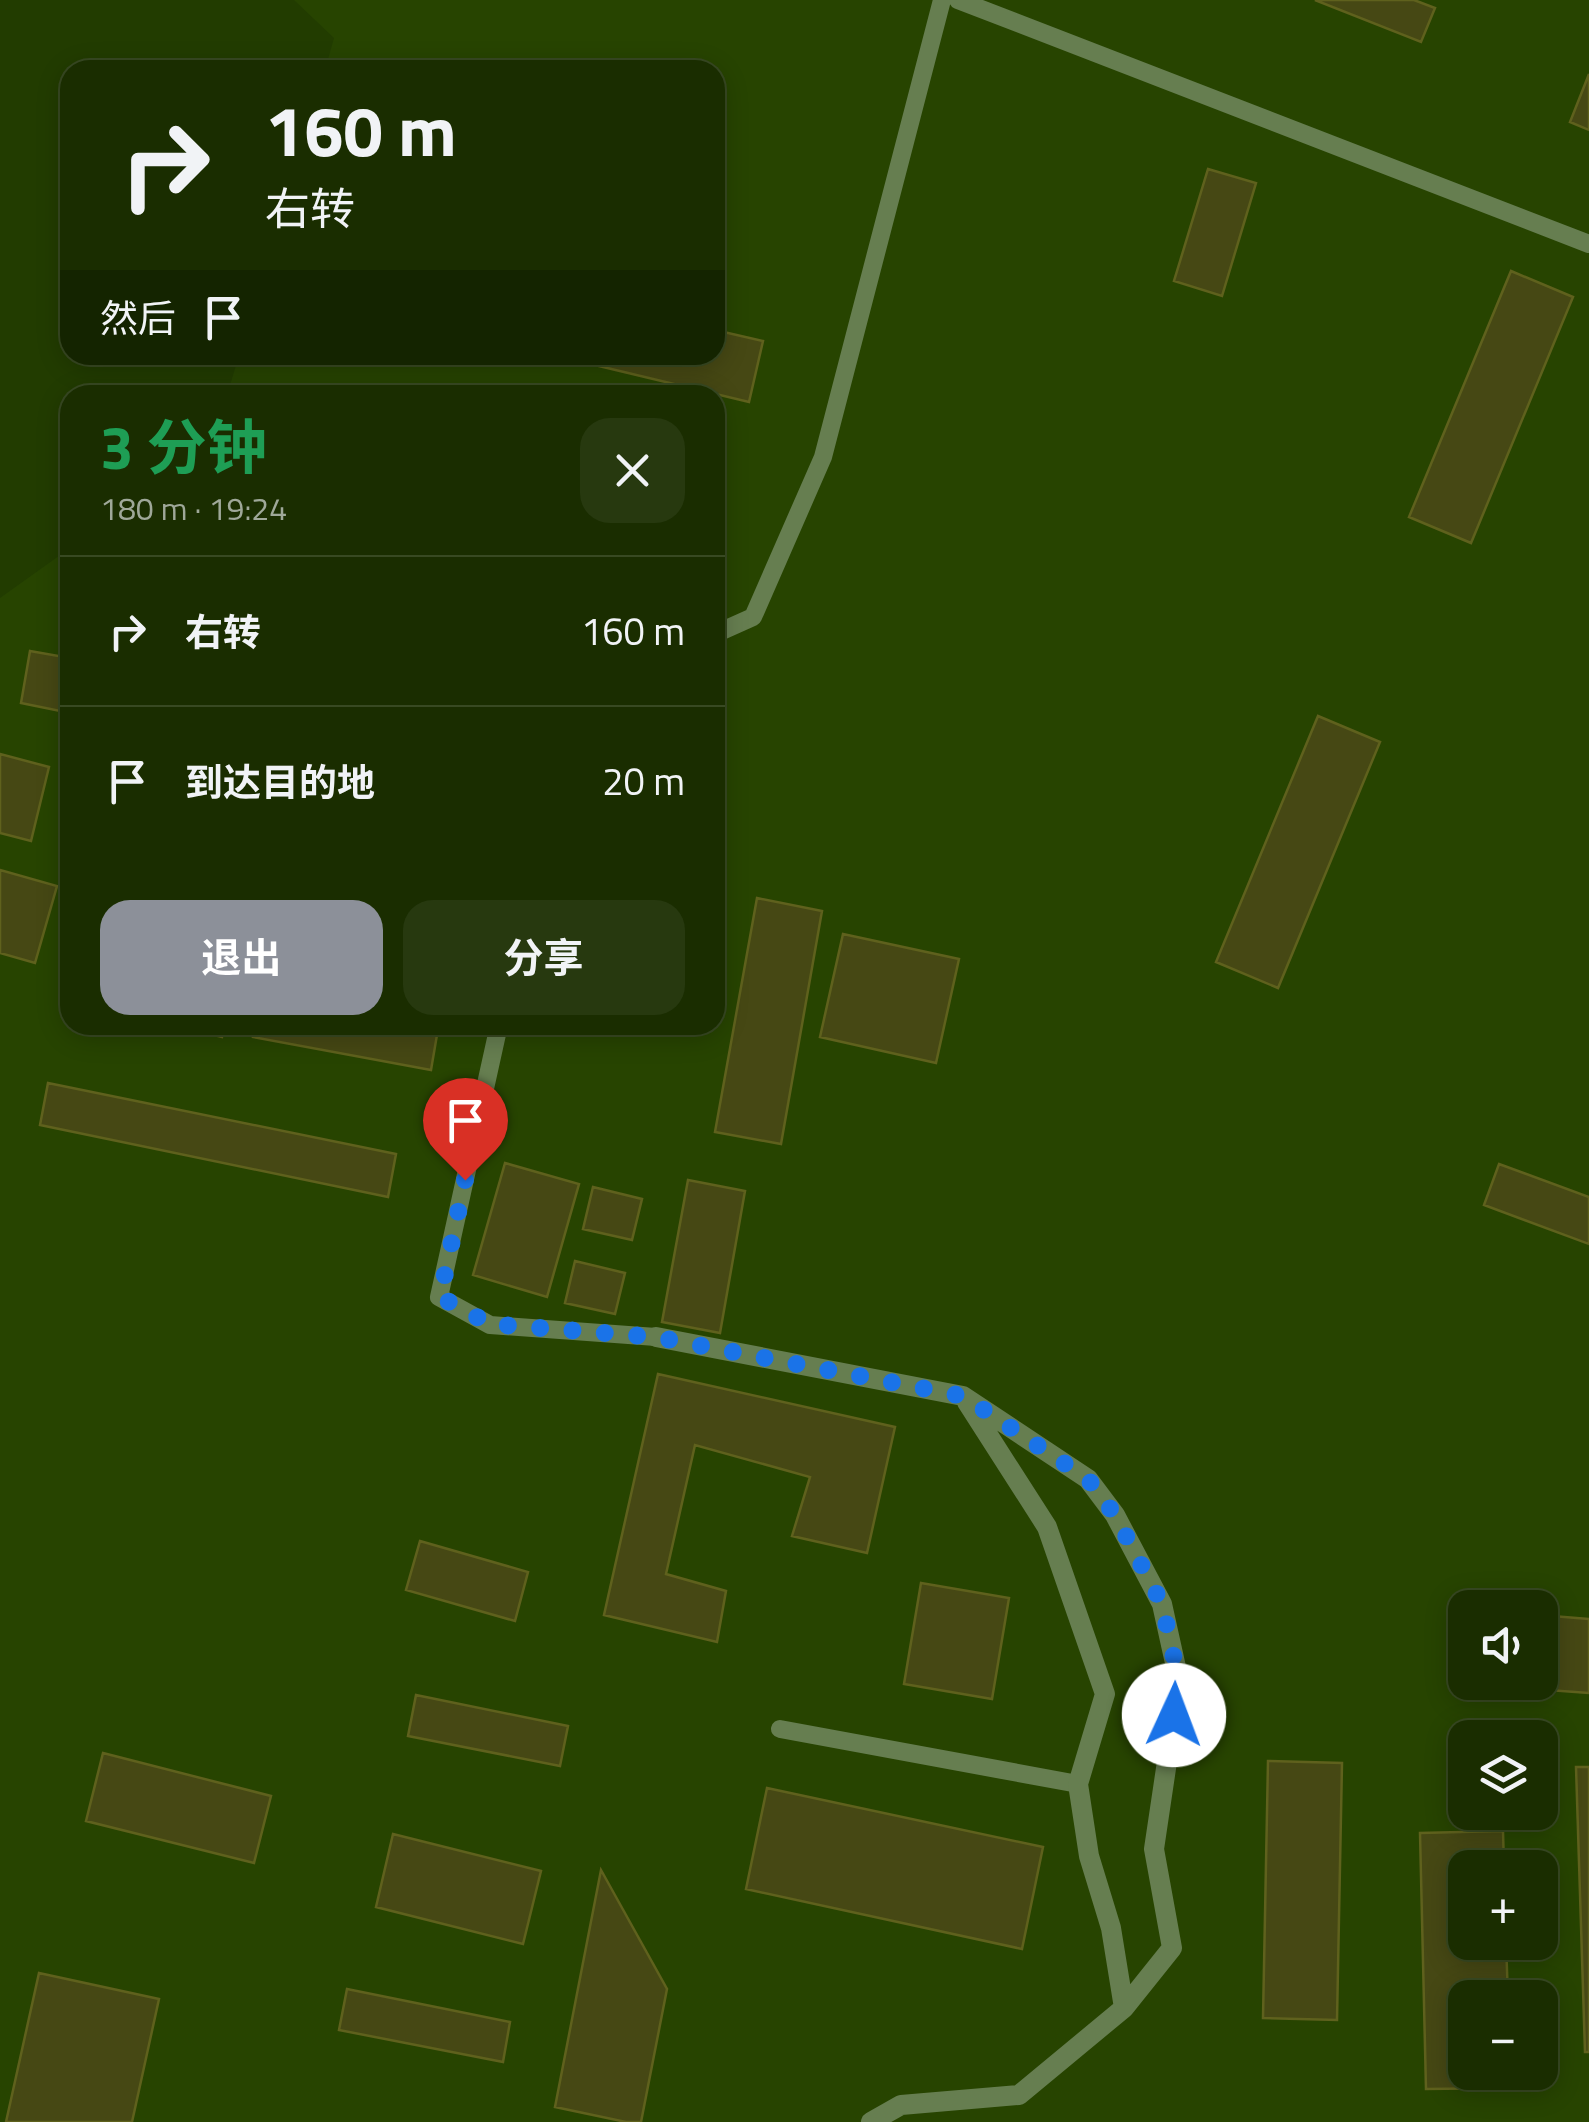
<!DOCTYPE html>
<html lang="zh">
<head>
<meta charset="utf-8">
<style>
	body { margin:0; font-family:"Titillium Web","Noto Sans SC",sans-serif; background:#27390f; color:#f1f3f6; height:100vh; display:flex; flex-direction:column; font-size:38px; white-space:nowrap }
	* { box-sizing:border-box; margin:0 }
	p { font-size:32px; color:#9fa899 }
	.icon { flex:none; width:55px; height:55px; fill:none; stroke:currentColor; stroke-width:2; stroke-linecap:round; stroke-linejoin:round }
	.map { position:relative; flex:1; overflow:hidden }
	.sheet { position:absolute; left:60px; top:385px; width:665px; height:650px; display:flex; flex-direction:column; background:#1a2d00; border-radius:30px; box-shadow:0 5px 25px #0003,0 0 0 2px #384922 }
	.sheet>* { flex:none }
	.hud { position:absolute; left:60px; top:60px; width:665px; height:305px; border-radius:30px; box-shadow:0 5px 25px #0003,0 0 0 2px #384922; background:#1a2d00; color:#f1f3f6; overflow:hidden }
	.controls { position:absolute; left:1448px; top:1590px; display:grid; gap:20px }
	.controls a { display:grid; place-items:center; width:110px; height:110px; border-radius:20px; background:#1a2d00; box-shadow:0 5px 25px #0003,0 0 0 2px #384922; font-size:50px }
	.pin { position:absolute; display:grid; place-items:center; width:85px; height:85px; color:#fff; margin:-102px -42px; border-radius:50% 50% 50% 0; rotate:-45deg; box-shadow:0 0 10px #0007 }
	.pin .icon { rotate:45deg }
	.me { position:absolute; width:110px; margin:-55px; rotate:2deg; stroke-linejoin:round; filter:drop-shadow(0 0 8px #0008) }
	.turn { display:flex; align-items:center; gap:35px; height:210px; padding:0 40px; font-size:45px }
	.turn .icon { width:130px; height:130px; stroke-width:2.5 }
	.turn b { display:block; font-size:70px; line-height:85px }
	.then { display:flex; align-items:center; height:95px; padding:0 40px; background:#0003; gap:20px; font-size:38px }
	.round { display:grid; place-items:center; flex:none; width:105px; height:105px; border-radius:30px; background:#27390f }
	.overview { display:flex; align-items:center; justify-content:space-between; height:170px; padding:0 40px }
	h1 { font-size:60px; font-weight:700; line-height:75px; color:#1e9e55 }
	.cta { display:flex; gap:20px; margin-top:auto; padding:20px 40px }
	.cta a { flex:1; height:115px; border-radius:30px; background:#8c9099; color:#fff; font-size:40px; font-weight:700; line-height:115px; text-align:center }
	.cta a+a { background:#27390f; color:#f1f3f6 }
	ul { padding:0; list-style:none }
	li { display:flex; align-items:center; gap:30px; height:150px; padding:0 40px; border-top:2px solid #384922 }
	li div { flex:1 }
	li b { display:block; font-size:38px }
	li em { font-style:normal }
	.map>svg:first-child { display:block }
	.built { fill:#274400; fill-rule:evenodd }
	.building { fill:#464814; stroke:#5f611d; stroke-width:2.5 }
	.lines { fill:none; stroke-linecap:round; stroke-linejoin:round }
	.service { stroke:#667e50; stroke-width:18 }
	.minor { stroke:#667e50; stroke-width:20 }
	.route { stroke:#1a73e8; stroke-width:18; stroke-dasharray:0 32.4 }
</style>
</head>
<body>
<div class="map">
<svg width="1589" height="2122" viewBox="0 0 1589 2122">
	<rect width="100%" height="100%" fill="#223c00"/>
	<path class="built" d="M 294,0 L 1589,0 L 1589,2122 L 0,2122 L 0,598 L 70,548 L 70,1025 L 715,1025 L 715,395 L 222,395 L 231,382 L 239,355 L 715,355 L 715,70 L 325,70 L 334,38 ZM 1465,1608 L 1540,1608 L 1540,1682 L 1465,1682 ZM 1465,1738 L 1540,1738 L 1540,1812 L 1465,1812 ZM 1465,1868 L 1540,1868 L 1540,1942 L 1465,1942 ZM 1465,1998 L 1540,1998 L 1540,2072 L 1465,2072 Z"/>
	<path class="building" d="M 1315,0 L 1414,0 L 1435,8 L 1421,42 Z
		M 1589,74 L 1589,130 L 1570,122 Z
		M 1208,169 L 1256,183 L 1222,296 L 1174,281 Z
		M 1511,271 L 1573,297 L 1471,543 L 1409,517 Z
		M 715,330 L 763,341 L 749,402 L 553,355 L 715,355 Z
		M 30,651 L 70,658 L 70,713 L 21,703 Z
		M 1318,716 L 1380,742 L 1278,988 L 1216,962 Z
		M 0,754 L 49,767 L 31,841 L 0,833 Z
		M 0,870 L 57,886 L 35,963 L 0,953 Z
		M 757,898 L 822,911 L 781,1144 L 715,1132 Z
		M 843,934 L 959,959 L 936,1063 L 820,1037 Z
		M 174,1025 L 225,1025 L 222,1037 Z
		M 255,1025 L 414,1025 L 438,1029 L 431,1070 L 253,1037 Z
		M 48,1083 L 396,1154 L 388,1197 L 40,1125 Z
		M 505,1163 L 579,1184 L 547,1297 L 473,1275 Z
		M 1499,1164 L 1589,1197 L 1589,1244 L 1484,1205 Z
		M 688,1180 L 745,1191 L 720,1333 L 662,1322 Z
		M 593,1187 L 642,1199 L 632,1240 L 583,1229 Z
		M 575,1261 L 625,1273 L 615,1314 L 565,1303 Z
		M 658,1374 L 895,1427 L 867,1553 L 792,1536 L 810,1477 L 695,1445 L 666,1574 L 726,1591 L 717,1642 L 604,1615 Z
		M 420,1541 L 528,1572 L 515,1621 L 406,1590 Z
		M 921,1583 L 1009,1598 L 992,1699 L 904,1684 Z
		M 1540,1615 L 1589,1619 L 1589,1693 L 1463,1684 L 1465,1653 L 1465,1682 L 1540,1682 Z
		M 416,1695 L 568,1726 L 560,1766 L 408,1736 Z
		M 103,1753 L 271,1796 L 254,1863 L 86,1821 Z
		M 1268,1761 L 1342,1763 L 1337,2020 L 1263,2018 Z
		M 1576,1767 L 1589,1767 L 1589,2052 L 1585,2052 Z
		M 767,1788 L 1043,1847 L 1022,1949 L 746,1889 Z
		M 1503,1831 L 1504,1868 L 1465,1868 L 1465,1942 L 1506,1942 L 1508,1998 L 1465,1998 L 1465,2072 L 1509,2072 L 1510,2088 L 1426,2089 L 1420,1833 Z
		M 393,1834 L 541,1871 L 523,1944 L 376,1907 Z
		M 601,1870 L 667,1989 L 641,2122 L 626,2122 L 555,2107 Z
		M 39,1973 L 159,1999 L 132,2122 L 6,2122 Z
		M 347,1989 L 510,2022 L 503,2062 L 339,2030 Z"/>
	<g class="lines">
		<path class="service" d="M 958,0 L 1589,244
			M 715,634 L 753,617 L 823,457 L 942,0
			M 499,1025 L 439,1297 L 490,1325 L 656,1337
			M 780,1729 L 1078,1784"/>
		<path class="minor" d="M 656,1337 L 963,1396 L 1088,1479 L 1115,1515 L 1162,1604 L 1179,1681 L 1154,1849 L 1172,1948 L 1124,2008 L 1019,2095 L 901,2105 L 871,2122
			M 967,1402 L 1047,1527 L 1105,1694 L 1078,1784 L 1089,1856 L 1111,1928 L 1124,2008"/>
	</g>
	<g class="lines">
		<path class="route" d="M 465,1180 L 440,1297 L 490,1324 L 656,1337 L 963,1396 L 1088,1479 L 1115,1515 L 1162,1604 L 1179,1681 L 1174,1715"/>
	</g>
</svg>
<div class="controls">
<a><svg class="icon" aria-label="sound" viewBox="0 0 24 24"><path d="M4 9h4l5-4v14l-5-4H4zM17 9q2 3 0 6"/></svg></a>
<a><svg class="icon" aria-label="layers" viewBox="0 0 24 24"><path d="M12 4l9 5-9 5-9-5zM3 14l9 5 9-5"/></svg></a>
<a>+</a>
<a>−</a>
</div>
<div class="pin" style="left:465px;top:1180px;background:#d93025"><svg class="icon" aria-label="arrive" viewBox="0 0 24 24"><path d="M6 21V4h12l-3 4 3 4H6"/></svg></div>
<svg class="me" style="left:1174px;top:1715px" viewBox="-20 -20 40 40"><circle r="19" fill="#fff"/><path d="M0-13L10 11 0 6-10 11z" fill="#1a73e8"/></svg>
<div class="hud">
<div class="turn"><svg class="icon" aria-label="right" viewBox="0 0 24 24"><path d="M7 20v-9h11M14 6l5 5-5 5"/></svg><div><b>160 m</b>右转</div></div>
<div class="then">然后<svg class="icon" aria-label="arrive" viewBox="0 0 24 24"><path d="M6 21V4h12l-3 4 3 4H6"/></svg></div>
</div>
<section class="sheet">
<div class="overview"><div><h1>3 分钟</h1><p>180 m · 19:24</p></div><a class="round"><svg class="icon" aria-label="close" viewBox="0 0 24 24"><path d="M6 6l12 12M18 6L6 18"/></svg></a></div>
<ul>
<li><svg class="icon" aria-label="right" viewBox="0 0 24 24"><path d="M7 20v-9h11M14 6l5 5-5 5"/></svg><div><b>右转</b></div><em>160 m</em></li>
<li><svg class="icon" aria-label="arrive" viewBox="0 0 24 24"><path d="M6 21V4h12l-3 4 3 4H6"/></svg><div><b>到达目的地</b></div><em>20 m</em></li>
</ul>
<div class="cta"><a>退出</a><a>分享</a></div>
</section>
</div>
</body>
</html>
